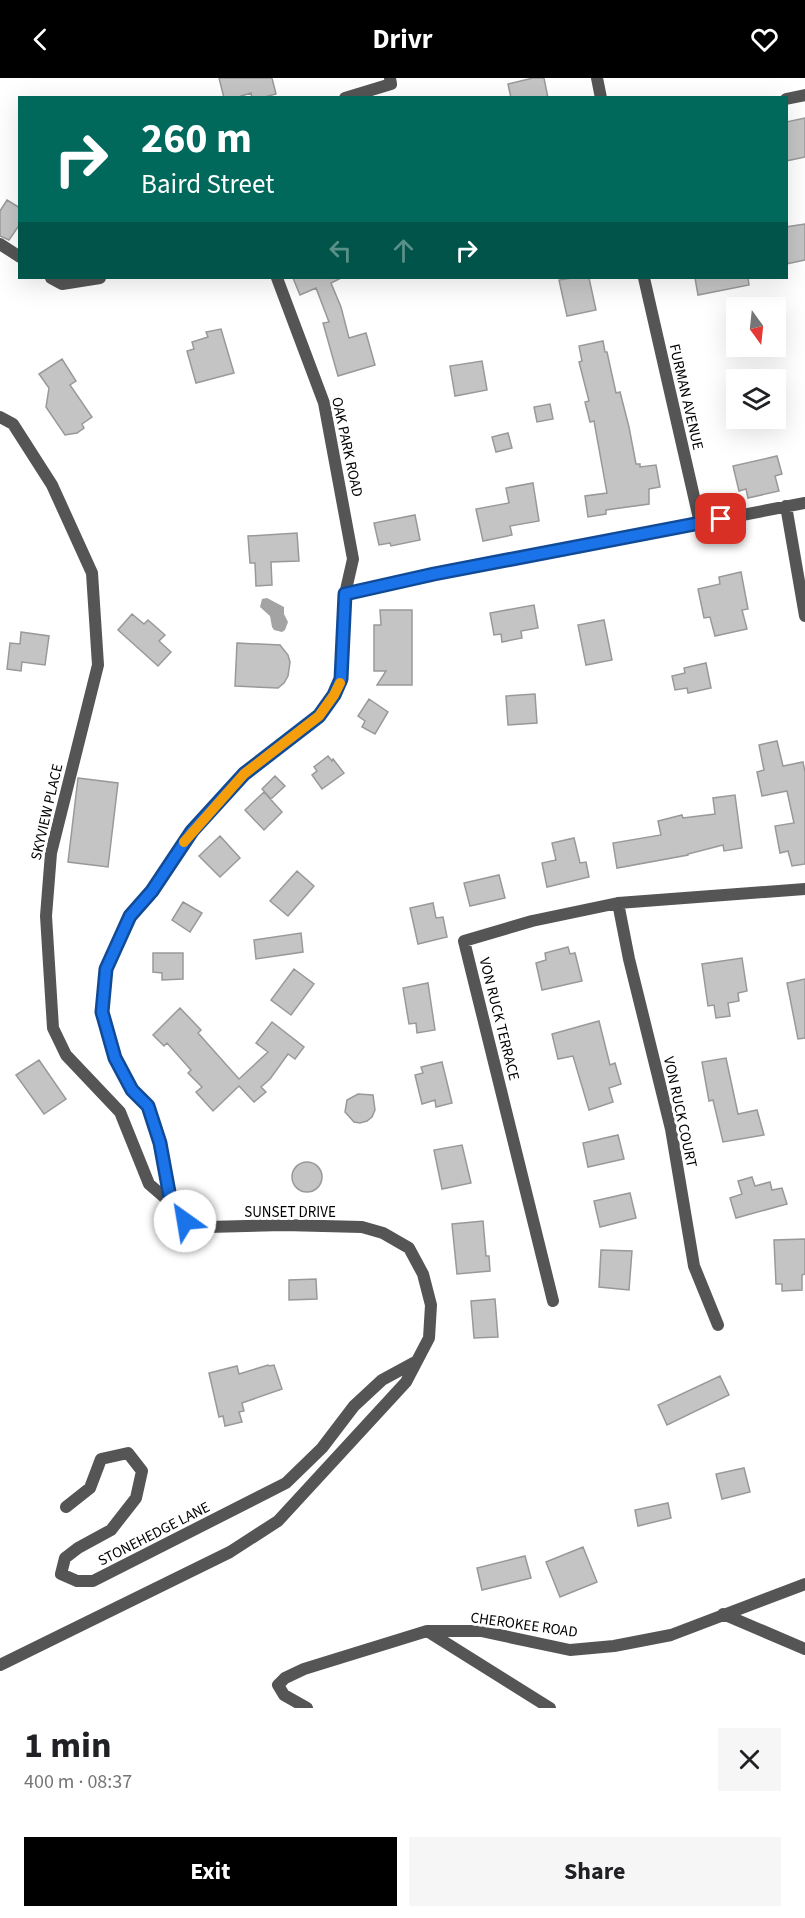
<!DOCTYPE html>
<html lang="en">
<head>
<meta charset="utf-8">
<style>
	body { margin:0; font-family:"Source Sans 3",sans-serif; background:#f6f6f6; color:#202124; height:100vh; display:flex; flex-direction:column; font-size:22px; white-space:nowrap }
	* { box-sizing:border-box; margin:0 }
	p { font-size:20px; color:#757577 }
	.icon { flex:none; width:33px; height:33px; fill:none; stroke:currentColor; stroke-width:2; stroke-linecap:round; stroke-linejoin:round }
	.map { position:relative; height:1630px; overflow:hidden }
	.drawer { display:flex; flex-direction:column; background:#fff; flex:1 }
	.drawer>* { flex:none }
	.top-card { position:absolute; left:18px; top:18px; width:770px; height:183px; border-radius:0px; box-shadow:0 6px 24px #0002; background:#00695c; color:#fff; overflow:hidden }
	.needle { width:39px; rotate:165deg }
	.buttons { position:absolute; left:726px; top:219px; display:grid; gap:12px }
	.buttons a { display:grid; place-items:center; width:60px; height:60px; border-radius:0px; background:#fff; box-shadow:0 6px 24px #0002; font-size:30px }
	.pin { position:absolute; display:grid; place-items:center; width:51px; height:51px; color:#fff; margin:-26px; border-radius:12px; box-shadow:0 3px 9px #0006 }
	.me { position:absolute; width:66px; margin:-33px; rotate:328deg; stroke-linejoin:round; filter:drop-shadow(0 0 4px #0008) }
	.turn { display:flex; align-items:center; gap:21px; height:126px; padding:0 24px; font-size:27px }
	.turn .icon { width:78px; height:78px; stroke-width:2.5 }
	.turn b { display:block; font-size:42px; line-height:51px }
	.lanes { display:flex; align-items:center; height:57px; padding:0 24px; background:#0003; justify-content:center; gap:30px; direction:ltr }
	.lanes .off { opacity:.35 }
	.round { display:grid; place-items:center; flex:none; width:63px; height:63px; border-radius:0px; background:#f6f6f6 }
	.headline { display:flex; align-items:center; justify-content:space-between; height:102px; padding:0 24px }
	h1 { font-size:36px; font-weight:700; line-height:45px }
	.action { display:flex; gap:12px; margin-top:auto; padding:12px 24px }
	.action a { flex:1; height:69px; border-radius:0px; background:#000; color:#fff; font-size:24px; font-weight:700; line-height:69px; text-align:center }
	.action a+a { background:#f6f6f6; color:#202124 }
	header { display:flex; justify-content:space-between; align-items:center; height:78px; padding:0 24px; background:#000; color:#fff; font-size:27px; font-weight:700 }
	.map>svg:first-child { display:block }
	.water { fill:#a3a3a3 }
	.building { fill:#c4c4c4; stroke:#999; stroke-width:1.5 }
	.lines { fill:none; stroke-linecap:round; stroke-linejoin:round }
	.minor { stroke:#555; stroke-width:12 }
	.route-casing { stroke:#114b97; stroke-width:15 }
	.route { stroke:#1a73e8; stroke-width:10 }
	.slow { stroke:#f59e0b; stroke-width:10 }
	.labels { text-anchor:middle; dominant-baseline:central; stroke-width:6; stroke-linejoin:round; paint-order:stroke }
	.street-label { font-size:15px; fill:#000; stroke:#fff }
</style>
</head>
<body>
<header><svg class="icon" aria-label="back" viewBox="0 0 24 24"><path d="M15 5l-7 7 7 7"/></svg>Drivr<svg class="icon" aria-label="heart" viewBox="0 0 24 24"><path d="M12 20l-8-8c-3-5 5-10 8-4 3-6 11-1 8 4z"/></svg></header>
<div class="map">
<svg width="805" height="1630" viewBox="0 0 805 1630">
	<rect width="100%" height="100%" fill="#fff"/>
	<path class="water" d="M 267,520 L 284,529 L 284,536 L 288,544 L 285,552 L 282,554 L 274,552 L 272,549 L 270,538 L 260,529 L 262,521 Z"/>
	<path class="building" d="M 219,0 L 272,0 L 276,16 L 261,20 L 252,20 L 251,15 L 235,20 L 224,20 Z
		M 533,0 L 544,0 L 548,20 L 511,20 L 508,6 Z
		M 805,40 L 805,79 L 786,83 L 786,44 Z
		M 7,122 L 20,130 L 20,146 L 9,162 L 0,158 L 0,133 Z
		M 805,146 L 805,182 L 786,186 L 786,149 Z
		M 293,200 L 341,200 L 331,205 L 341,229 L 349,260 L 366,255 L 375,287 L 338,298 L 323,245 L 329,244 L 316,210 L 300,217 Z
		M 572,200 L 589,200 L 596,232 L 567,238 L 559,202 Z
		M 695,200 L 748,200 L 749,207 L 698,217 Z
		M 221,251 L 234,295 L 196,305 L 187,273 L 194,271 L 192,264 L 208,259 L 206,254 Z
		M 603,263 L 605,274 L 607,274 L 616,315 L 620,314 L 629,349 L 636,386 L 640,386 L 640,389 L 656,387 L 660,409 L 649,411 L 649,426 L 606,432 L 606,436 L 588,439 L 585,418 L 607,415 L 594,343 L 590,344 L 585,324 L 589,323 L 579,284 L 582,283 L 579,268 Z
		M 62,281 L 76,303 L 70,307 L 92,339 L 82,346 L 84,350 L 77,355 L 65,357 L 46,329 L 49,310 L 39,296 Z
		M 482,283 L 487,312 L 455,318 L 450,288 Z
		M 550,326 L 553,341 L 537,344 L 534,329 Z
		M 508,355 L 512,370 L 496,374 L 492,359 Z
		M 777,378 L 782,396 L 775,398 L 779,413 L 748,420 L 746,411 L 739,413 L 733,388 Z
		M 533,405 L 539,443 L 510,448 L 512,457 L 483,463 L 476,431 L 509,425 L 506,410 Z
		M 415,437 L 420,462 L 391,468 L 390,465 L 379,467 L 374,445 Z
		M 297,455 L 299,483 L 271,484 L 272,507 L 256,508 L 255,485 L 250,485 L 248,458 Z
		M 741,494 L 748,531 L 742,532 L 747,551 L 715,558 L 710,539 L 704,540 L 698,511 L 720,506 L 719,499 Z
		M 534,527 L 538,550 L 521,553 L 522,560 L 502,564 L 501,556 L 494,557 L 490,535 Z
		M 380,532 L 412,532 L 412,607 L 377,607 L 386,593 L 374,593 L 374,547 L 381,547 Z
		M 132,536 L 144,546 L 148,542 L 165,557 L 159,563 L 171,574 L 158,588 L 118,552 Z
		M 604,542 L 612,582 L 586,587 L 578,547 Z
		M 21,554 L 49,558 L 45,587 L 22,584 L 21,593 L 7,591 L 10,565 L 20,566 Z
		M 237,565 L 280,567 L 288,577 L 290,584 L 288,598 L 284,605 L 278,610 L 235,608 Z
		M 706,585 L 711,610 L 688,615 L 687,610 L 675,612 L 672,598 L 685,595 L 684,590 Z
		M 535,616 L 537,645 L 508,647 L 506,618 Z
		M 369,621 L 388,634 L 375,656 L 362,649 L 365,643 L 358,638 Z
		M 777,663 L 783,688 L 803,684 L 805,694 L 805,786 L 792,788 L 788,773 L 780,775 L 775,748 L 794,745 L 787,713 L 762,718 L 757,694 L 764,692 L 759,667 Z
		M 328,678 L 332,683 L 333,681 L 344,695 L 322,711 L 312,697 L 317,693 L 314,689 Z
		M 275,698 L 285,708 L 271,721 L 262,711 Z
		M 78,700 L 118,705 L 108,789 L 68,784 Z
		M 264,714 L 282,734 L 264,752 L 245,732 Z
		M 735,717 L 742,770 L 724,773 L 723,767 L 688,776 L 688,777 L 617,790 L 613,765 L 661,757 L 658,743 L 682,737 L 683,740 L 715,736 L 713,720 Z
		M 220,758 L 240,780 L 220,799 L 199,778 Z
		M 574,760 L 580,785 L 586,784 L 589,799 L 547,809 L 542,785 L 556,782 L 552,765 Z
		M 297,793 L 314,808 L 288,838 L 270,823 Z
		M 499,797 L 505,820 L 470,828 L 464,805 Z
		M 183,824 L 202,835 L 190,854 L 172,842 Z
		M 433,825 L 436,840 L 443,839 L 447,859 L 418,866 L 410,830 Z
		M 301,855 L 303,874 L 256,881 L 254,862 Z
		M 568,869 L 570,876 L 575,875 L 582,903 L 542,912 L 536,885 L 546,882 L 545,875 Z
		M 153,875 L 183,875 L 183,901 L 162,902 L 162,895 L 153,894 Z
		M 742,880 L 747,913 L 738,915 L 739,923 L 728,925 L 730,938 L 716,940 L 714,927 L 708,928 L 702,886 Z
		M 294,891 L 314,906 L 291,937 L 271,922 Z
		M 805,901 L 805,960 L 798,961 L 787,905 Z
		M 428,905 L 435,952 L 417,955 L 416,945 L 409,946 L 403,910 Z
		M 180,930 L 201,952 L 198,955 L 239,1001 L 268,974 L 256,965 L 272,944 L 304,969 L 295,981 L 288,976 L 270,1001 L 261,1009 L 266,1014 L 254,1024 L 239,1008 L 213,1033 L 196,1014 L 202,1009 L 188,995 L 191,992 L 167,965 L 164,968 L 153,957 Z
		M 599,943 L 610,987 L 615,985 L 621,1006 L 609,1010 L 613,1024 L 589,1032 L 573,978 L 558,981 L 552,956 Z
		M 726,980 L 738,1036 L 757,1032 L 764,1057 L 723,1064 L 713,1022 L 709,1023 L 702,984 Z
		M 39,982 L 66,1021 L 44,1036 L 16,997 Z
		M 442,984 L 452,1025 L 436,1029 L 435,1022 L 422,1026 L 415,997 L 423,995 L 421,989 Z
		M 358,1016 L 373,1017 L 375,1032 L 372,1039 L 367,1043 L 360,1045 L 354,1044 L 345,1034 L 347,1022 Z
		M 618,1057 L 624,1081 L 588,1089 L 583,1065 Z
		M 462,1067 L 471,1105 L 442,1111 L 434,1072 Z
		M292 1099a15 15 0 1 1 30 0a15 15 0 1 1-30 0Z
		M 752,1099 L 755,1108 L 770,1104 L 772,1112 L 782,1110 L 787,1126 L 736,1140 L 730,1120 L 742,1116 L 738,1103 Z
		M 630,1115 L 636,1140 L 600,1149 L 594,1123 Z
		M 483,1143 L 486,1178 L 489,1178 L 490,1193 L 457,1196 L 452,1146 Z
		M 805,1161 L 805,1196 L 802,1197 L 802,1212 L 782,1213 L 782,1206 L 776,1206 L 774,1162 Z
		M 601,1172 L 632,1173 L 629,1212 L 599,1209 Z
		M 316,1201 L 317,1221 L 289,1222 L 289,1202 Z
		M 495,1221 L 498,1259 L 474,1260 L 471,1223 Z
		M 268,1287 L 269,1288 L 274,1287 L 282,1311 L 242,1325 L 244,1333 L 239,1334 L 242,1344 L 225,1348 L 223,1338 L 219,1339 L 209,1295 L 237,1288 L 239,1296 Z
		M 720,1298 L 729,1317 L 667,1347 L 658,1327 Z
		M 744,1390 L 750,1414 L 722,1421 L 716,1396 Z
		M 668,1425 L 671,1440 L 638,1448 L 635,1432 Z
		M 583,1469 L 597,1504 L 560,1519 L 546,1484 Z
		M 525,1478 L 531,1500 L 482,1512 L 477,1490 Z"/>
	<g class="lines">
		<path class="minor" d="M 597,0 L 601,20
			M 345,20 L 391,6 L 390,0
			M 786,21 L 805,17
			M 0,166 L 20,179
			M 51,200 L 62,206 L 100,200
			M 644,200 L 700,445
			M 0,339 L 13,346 L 52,407 L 92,495 L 98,587 L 51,775 L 46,838 L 53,950 L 66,977 L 120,1034 L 149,1106 L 171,1125
			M 786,428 L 805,538
			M 345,516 L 434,496 L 805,425
			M 618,825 L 629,881 L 671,1051 L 694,1188 L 718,1247
			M 553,1223 L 464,863 L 532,843 L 618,825 L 805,811
			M 66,1429 L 90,1410 L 101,1381 L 128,1375 L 142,1393 L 136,1420 L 111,1452 L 78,1470 L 65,1480 L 61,1496 L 77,1503 L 93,1503 L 286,1405 L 322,1370 L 354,1328 L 382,1302 L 417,1283
			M 723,1536 L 805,1571
			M 427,1553 L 550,1630
			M 0,1587 L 230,1474 L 278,1443 L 406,1304 L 429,1260 L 431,1227 L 423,1196 L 409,1170 L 383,1155 L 362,1149 L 284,1147 L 207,1149 L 185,1143 L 171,1125 L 160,1065 L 148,1028 L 132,1012 L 115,980 L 102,934 L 106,891 L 130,838 L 152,813 L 192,753 L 244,696 L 319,638 L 334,617 L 341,601 L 345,516 L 353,481 L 324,325 L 277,200
			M 307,1630 L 284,1617 L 278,1607 L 285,1600 L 304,1591 L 427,1553 L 481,1553 L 570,1572 L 614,1568 L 671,1557 L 805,1506"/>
	</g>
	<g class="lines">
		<defs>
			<path id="route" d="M 185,1143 L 171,1125 L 160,1065 L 148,1028 L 132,1012 L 115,980 L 102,934 L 106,891 L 130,838 L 152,813 L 192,753 L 244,696 L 319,638 L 334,617 L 341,601 L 345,516 L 434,496 L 721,441"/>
		</defs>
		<use href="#route" class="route-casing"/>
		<use href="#route" class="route"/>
		<path class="slow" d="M 184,764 L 244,696 L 319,638 L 334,617 L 340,605"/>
	</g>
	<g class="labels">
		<g class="street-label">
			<text transform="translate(686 319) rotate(77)">FURMAN AVENUE</text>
			<text transform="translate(347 369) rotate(78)">OAK PARK ROAD</text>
			<text transform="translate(47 734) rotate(-77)">SKYVIEW PLACE</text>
			<text transform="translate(499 941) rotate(76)">VON RUCK TERRACE</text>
			<text transform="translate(680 1034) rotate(78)">VON RUCK COURT</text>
			<text x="290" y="1134">SUNSET DRIVE</text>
			<text transform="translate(154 1456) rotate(-27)">STONEHEDGE LANE</text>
			<text transform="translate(524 1547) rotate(8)">CHEROKEE ROAD</text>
		</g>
	</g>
</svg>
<div class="buttons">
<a><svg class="needle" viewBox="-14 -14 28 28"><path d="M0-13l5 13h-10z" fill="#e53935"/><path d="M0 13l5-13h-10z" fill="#757577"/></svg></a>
<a><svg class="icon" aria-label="layers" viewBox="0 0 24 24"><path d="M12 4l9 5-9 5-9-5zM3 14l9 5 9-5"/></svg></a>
</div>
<div class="pin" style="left:721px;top:441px;background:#d93025"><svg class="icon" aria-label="arrive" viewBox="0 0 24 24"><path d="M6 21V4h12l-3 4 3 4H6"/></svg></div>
<svg class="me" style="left:185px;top:1143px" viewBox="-20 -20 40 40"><circle r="19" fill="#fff"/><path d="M0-13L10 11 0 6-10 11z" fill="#1a73e8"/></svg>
<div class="top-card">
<div class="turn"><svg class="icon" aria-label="right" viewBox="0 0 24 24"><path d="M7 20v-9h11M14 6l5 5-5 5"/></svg><div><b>260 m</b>Baird Street</div></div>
<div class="lanes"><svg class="icon off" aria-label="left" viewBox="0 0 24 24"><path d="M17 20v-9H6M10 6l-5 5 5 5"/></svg><svg class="icon off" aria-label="ahead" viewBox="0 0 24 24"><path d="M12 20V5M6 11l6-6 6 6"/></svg><svg class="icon" aria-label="right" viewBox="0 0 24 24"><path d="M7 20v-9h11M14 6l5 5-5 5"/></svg></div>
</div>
</div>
<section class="drawer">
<div class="headline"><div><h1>1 min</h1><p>400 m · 08:37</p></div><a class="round"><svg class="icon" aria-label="close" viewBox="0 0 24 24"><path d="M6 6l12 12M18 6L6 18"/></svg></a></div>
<div class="action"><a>Exit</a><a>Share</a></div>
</section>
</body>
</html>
